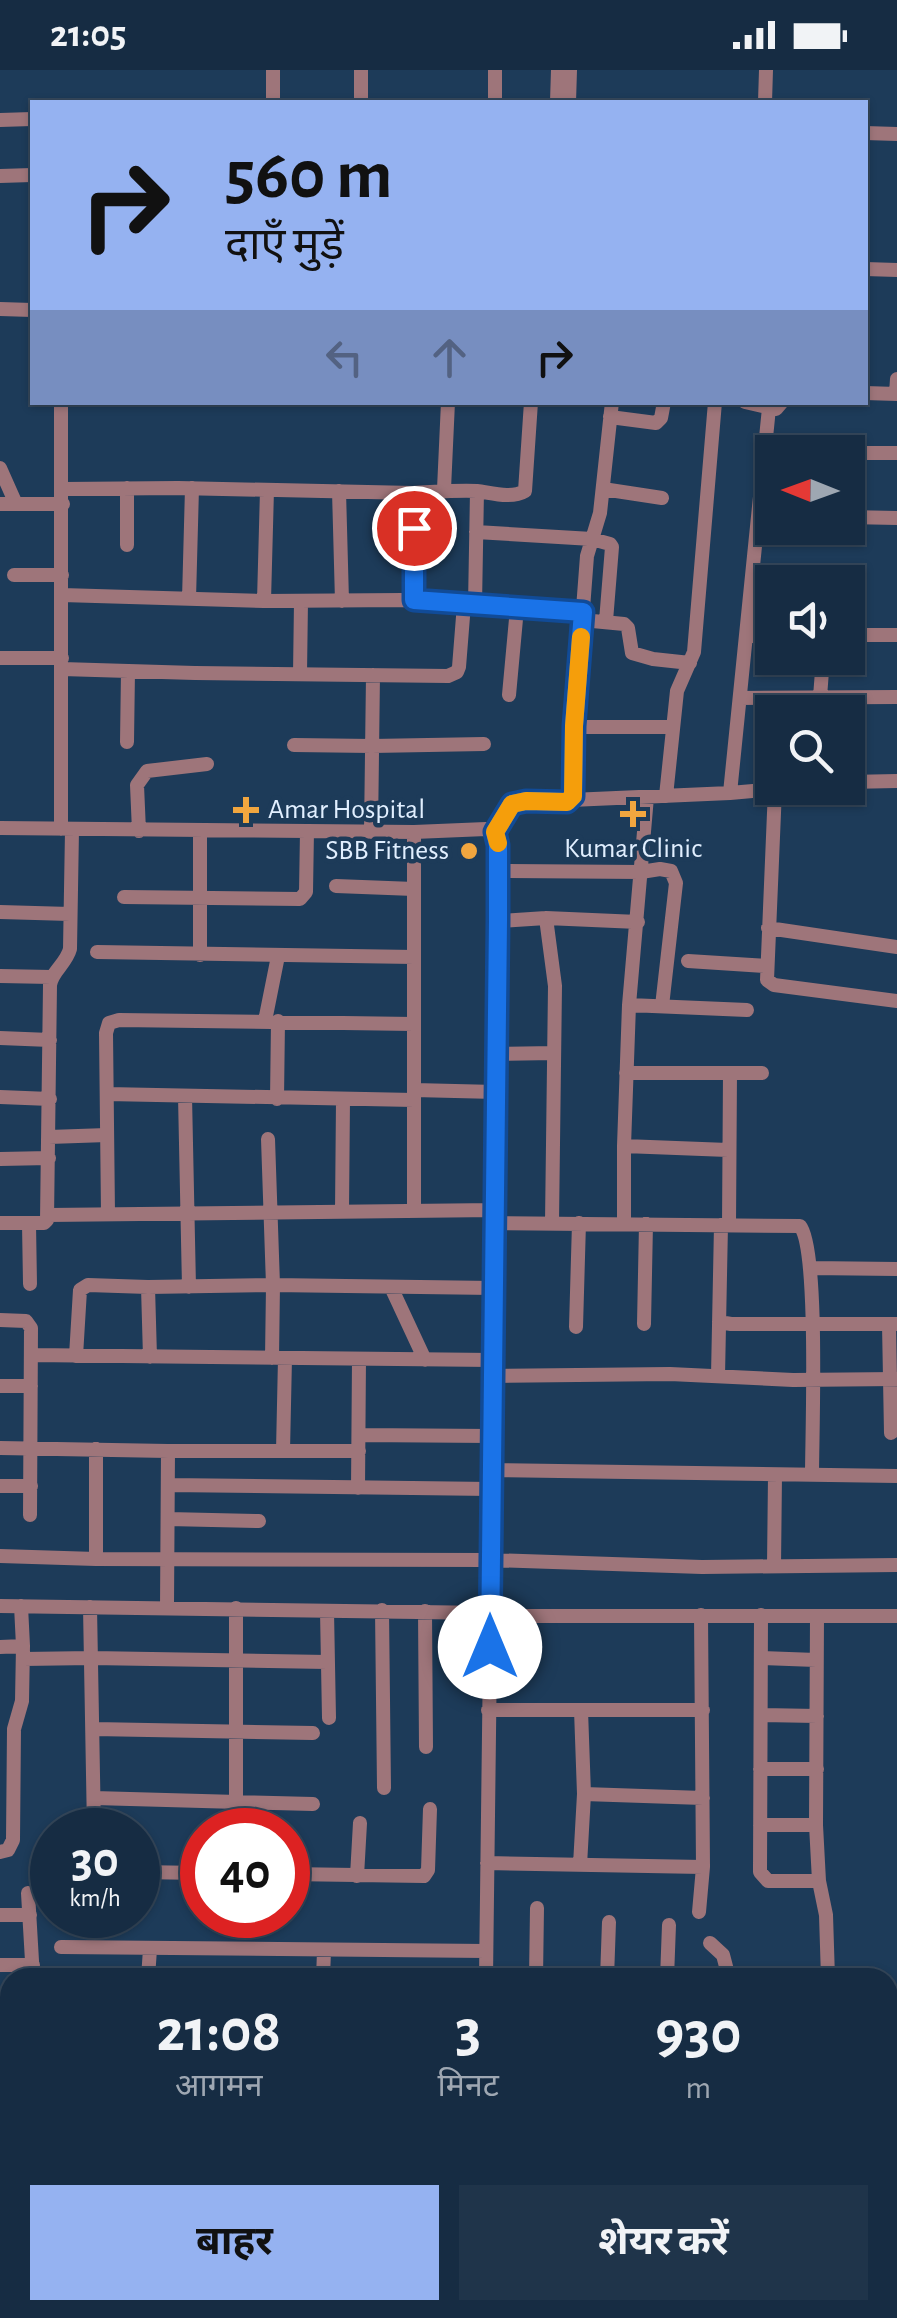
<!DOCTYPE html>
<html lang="hi">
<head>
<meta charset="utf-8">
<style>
	body { margin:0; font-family:"Alegreya Sans","Noto Sans Devanagari",sans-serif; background:#1f344a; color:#f1f3f6; height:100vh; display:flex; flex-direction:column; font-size:38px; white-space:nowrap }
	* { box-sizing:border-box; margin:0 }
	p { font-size:32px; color:#9ea7b2 }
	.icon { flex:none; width:55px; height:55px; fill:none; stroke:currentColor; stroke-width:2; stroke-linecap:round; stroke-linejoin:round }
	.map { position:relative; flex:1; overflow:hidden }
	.panel { position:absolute; left:0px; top:1898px; width:898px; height:352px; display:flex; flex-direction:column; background:#162c43; border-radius:30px 30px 0 0; box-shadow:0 2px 8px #0004,0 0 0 2px #35485c }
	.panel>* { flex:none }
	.top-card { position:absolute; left:30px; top:30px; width:838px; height:305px; border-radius:0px; box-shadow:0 2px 8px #0004,0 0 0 2px #35485c; background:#95b2f1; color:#111; overflow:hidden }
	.needle { width:65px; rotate:271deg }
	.buttons { position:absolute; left:755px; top:365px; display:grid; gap:20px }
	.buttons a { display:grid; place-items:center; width:110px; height:110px; border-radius:0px; background:#162c43; box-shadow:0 2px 8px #0004,0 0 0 2px #35485c; font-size:50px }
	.speed { position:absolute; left:30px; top:1738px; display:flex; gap:20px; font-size:50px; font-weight:700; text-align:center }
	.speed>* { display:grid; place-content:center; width:130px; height:130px; border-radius:50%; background:#162c43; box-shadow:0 2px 8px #0004,0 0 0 2px #35485c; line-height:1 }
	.speed small { font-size:25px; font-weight:400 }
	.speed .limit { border:15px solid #d22; background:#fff; color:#111 }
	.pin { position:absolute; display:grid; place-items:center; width:85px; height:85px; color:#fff; margin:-42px; border:5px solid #fff; border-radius:50%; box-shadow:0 2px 10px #0007 }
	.me { position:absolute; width:110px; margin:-55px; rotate:0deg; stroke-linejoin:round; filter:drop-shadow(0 0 8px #0008) }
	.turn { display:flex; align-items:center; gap:35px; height:210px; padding:0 30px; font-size:45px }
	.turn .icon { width:130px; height:130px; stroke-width:2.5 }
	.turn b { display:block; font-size:70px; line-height:85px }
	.lanes { display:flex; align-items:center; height:95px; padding:0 30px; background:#0003; justify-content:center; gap:50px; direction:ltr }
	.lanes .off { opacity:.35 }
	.eta { display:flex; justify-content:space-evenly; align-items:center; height:170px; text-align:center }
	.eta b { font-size:60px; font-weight:700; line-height:70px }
	.primary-button { display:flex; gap:20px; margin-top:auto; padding:20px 30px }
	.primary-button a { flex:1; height:115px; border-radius:0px; background:#95b2f1; color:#111; font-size:40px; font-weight:700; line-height:115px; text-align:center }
	.primary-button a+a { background:#1f344a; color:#f1f3f6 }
	.status { display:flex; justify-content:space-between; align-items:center; height:70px; padding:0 50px; background:#162c43; direction:ltr }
	.status svg { height:28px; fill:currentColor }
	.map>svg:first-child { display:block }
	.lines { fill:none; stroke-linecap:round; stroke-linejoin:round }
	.minor { stroke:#9e757a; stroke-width:14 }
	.route-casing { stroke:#114b97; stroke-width:25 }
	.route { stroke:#1a73e8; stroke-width:18 }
	.slow { stroke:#f59e0b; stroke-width:18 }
	.poi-dot { fill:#f1a63f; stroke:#1d3b59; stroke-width:4 }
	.labels { text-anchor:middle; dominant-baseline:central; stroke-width:9; stroke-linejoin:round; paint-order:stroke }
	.poi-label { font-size:28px; fill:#e1efff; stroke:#1d3b59; text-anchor:start }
</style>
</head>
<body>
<div class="status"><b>21:05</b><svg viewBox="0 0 49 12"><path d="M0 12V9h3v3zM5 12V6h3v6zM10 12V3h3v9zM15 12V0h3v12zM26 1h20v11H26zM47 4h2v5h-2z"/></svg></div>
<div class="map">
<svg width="897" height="2248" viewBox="0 0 897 2248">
	<rect width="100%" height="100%" fill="#1d3b59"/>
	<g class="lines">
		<path class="minor" d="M 273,0 L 273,32
			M 361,32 L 361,0
			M 495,32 L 495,0
			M 557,32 L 558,0
			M 569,32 L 570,0
			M 765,32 L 766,0
			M 0,50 L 32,49
			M 865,63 L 897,64
			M 0,106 L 32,105
			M 865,199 L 897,200
			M 0,239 L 32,240
			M 865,323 L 897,324
			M 896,324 L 897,309
			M 745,332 L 776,339 L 782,332
			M 610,347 L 656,353 L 661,348 L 664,332
			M 764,382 L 829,382
			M 848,383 L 897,383
			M 0,398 L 16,434
			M 127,418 L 127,475
			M 63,419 L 178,418 L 413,423 L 414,530
			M 444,419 L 448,332
			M 603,419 L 662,428
			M 339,421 L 342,531
			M 413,423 C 435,422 455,420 477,421
			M 0,434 L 63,434
			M 848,447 L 897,448
			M 476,462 L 592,469 L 610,474 L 612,477 L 606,551
			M 14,505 L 62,505
			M 62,525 L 264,531 L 403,530 L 583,542
			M 189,529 L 192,418
			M 264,531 L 267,420
			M 475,535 L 477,421 C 492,423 512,429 525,421 L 531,332
			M 582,550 L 624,554 L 628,558 L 632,583 L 653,589 L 690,593
			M 848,565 L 897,565
			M 746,566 L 772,566
			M 0,588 L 62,588
			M 62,599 L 195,603 L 448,606 L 457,602 L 459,597 L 464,534
			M 300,604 L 301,531
			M 509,625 L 517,538
			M 820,627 L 823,588
			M 740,628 L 897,627
			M 574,657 L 672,657
			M 127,672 L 128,601
			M 294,675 L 372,676 L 484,674
			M 848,712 L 897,711
			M 775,719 L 767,910 L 774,915 L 897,931
			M 730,723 L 769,338
			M 666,726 L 677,621 L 694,582 L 715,332
			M 571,730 L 730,723 L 786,718
			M 0,758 L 414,762 L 486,759 L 495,762
			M 61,759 L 61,332
			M 139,761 L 137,715 L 147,701 L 207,694
			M 200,761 L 200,885
			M 371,762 L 373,605
			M 414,762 L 414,1141
			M 498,801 L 641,802 L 660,799 L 671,801 L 676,813 L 662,936
			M 336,816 L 414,819
			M 124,827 L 300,829 L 306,822 L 307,761
			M 0,842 L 70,844
			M 546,848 L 555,916 L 552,1153
			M 499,851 L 546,848 L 638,852
			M 768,858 L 897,877
			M 97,882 L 414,887
			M 688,891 L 766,896
			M 0,906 L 51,907
			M 629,935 L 747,940
			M 265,951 L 278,886
			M 0,968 L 50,970
			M 496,984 L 554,983
			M 626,1003 L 762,1003
			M 414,1020 L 496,1022
			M 107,1024 L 414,1030
			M 185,1026 L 189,1217
			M 0,1027 L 50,1029
			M 277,1029 L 278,951
			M 49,1067 L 107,1065
			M 268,1069 L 273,1215 L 272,1288
			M 624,1076 L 728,1080
			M 0,1089 L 49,1088
			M 342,1141 L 343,1030
			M 108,1144 L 106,963 L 109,953 L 119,950 L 414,954
			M 48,1145 L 494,1140
			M 0,1153 L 44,1153 L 47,1150 L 50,915 C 52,901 66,894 70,879 L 72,760
			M 494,1153 L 800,1156 C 819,1179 812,1365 812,1405
			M 624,1153 L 624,1076 L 629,935 L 647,727
			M 29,1154 L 30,1214
			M 729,1155 L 730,1003
			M 810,1198 L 897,1199
			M 148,1217 L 150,1287
			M 391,1217 L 425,1290
			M 0,1250 L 26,1251 L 31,1258 L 30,1445
			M 719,1252 L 731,1254 L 897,1254
			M 644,1254 L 646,1154
			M 889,1254 L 891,1363
			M 576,1257 L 579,1153
			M 32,1285 L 492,1290
			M 76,1286 L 80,1220 L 88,1215 L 148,1217 L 273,1215 L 493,1218
			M 492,1306 L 670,1304 L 793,1310 L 897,1309
			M 718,1306 L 721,1155
			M 0,1316 L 31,1316
			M 359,1365 L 491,1366
			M 0,1378 L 168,1381 L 359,1381
			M 283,1381 L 285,1288
			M 491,1400 L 897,1406
			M 168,1415 L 491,1419
			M 0,1416 L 31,1416
			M 358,1418 L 359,1289
			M 168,1449 L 259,1451
			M 0,1486 L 96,1489 L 490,1490 L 702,1497 L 897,1495
			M 96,1489 L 96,1379
			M 774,1496 L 775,1405
			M 0,1536 L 490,1543
			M 90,1537 L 94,1760
			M 167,1537 L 168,1381
			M 382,1540 L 384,1718
			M 327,1541 L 329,1648
			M 425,1541 L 426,1677
			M 761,1545 L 760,1802 L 768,1811 L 819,1811
			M 490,1546 L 897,1546
			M 817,1546 L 816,1755 L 819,1811 L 826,1845 L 828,1908
			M 0,1577 L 23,1576
			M 761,1588 L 816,1590
			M 23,1589 L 92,1588 L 327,1592
			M 488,1640 L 703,1640
			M 761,1645 L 817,1646
			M 94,1659 L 313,1663
			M 760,1699 L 817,1699
			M 584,1724 L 703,1728
			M 94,1728 L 313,1734
			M 760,1755 L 816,1755
			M 236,1760 L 236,1538
			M 0,1782 L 8,1780 L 13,1770 L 14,1659 L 22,1631 L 23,1576 L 21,1536
			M 487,1793 L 703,1797
			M 580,1795 L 584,1724 L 581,1640
			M 138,1802 L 202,1803
			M 288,1804 L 424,1806 L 428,1800 L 430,1739
			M 357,1806 L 360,1753
			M 28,1823 L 33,1908
			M 699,1842 L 703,1797 L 701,1545
			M 0,1845 L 30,1845
			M 710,1873 L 723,1885 L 729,1908
			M 61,1877 L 486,1881
			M 0,1895 L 33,1895
			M 148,1908 L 150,1879
			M 323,1908 L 324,1881
			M 486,1908 L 499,851 L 498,775 L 495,762 L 512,734 L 526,731 L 567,732 L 573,726 L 574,657 L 587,486 L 600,443 L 612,332
			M 536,1908 L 537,1838
			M 607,1908 L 609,1852
			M 667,1908 L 669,1855
			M 0,1956 L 10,1956
			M 0,2028 L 10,2028
			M 0,2223 L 10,2223
			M 19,2240 L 19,2248
			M 138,2240 L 138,2248
			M 81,2248 L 81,2240
			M 194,2248 L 194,2240
			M 482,2248 L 482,2240
			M 575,2248 L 575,2240
			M 717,2248 L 717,2240
			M 786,2248 L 786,2240"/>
	</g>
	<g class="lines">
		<defs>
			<path id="route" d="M 414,458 L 414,530 L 583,542 L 574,656 L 573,726 L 567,732 L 526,731 L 512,734 L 495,762 L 498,775 L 498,851 L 490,1577"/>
		</defs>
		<use href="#route" class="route-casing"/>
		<use href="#route" class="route"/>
		<path class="slow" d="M 498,773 L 495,762 L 512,734 L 526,731 L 567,732 L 573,726 L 574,656 L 581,567"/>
	</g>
	<g class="poi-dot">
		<path d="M241 725h10v10h10v10h-10v10h-10v-10h-10v-10h10z"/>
		<path d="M628 729h10v10h10v10h-10v10h-10v-10h-10v-10h10z"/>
		<circle cx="469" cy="781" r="10"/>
	</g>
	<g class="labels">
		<g class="poi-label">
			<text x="268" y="740">Amar Hospital</text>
			<text x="633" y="779" text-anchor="middle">Kumar Clinic</text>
			<text x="449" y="781" text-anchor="end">SBB Fitness</text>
		</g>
	</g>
</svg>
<div class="buttons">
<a><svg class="needle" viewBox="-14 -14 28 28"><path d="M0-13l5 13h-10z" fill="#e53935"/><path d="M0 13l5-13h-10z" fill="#9ea7b2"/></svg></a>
<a><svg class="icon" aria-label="sound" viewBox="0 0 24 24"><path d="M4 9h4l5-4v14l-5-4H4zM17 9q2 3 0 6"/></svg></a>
<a><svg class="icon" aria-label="search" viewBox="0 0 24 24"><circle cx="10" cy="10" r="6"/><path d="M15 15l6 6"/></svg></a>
</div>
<div class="speed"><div>30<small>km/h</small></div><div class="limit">40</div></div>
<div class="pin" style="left:414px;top:458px;background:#d93025"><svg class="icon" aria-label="arrive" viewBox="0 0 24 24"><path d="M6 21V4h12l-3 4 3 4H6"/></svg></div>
<svg class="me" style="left:490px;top:1577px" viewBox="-20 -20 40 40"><circle r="19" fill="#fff"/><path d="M0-13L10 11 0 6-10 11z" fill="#1a73e8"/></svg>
<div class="top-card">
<div class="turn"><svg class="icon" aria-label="right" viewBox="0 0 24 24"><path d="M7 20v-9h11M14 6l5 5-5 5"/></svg><div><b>560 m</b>दाएँ मुड़ें</div></div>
<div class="lanes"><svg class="icon off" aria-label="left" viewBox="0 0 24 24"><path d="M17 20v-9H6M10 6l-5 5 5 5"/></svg><svg class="icon off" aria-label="ahead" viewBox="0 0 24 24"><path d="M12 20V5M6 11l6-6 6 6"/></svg><svg class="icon" aria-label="right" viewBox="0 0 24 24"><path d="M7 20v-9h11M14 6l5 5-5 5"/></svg></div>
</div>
<section class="panel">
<div class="eta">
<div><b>21:08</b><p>आगमन</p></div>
<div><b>3</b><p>मिनट</p></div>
<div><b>930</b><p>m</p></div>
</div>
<div class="primary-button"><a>बाहर</a><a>शेयर करें</a></div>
</section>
</div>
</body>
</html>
